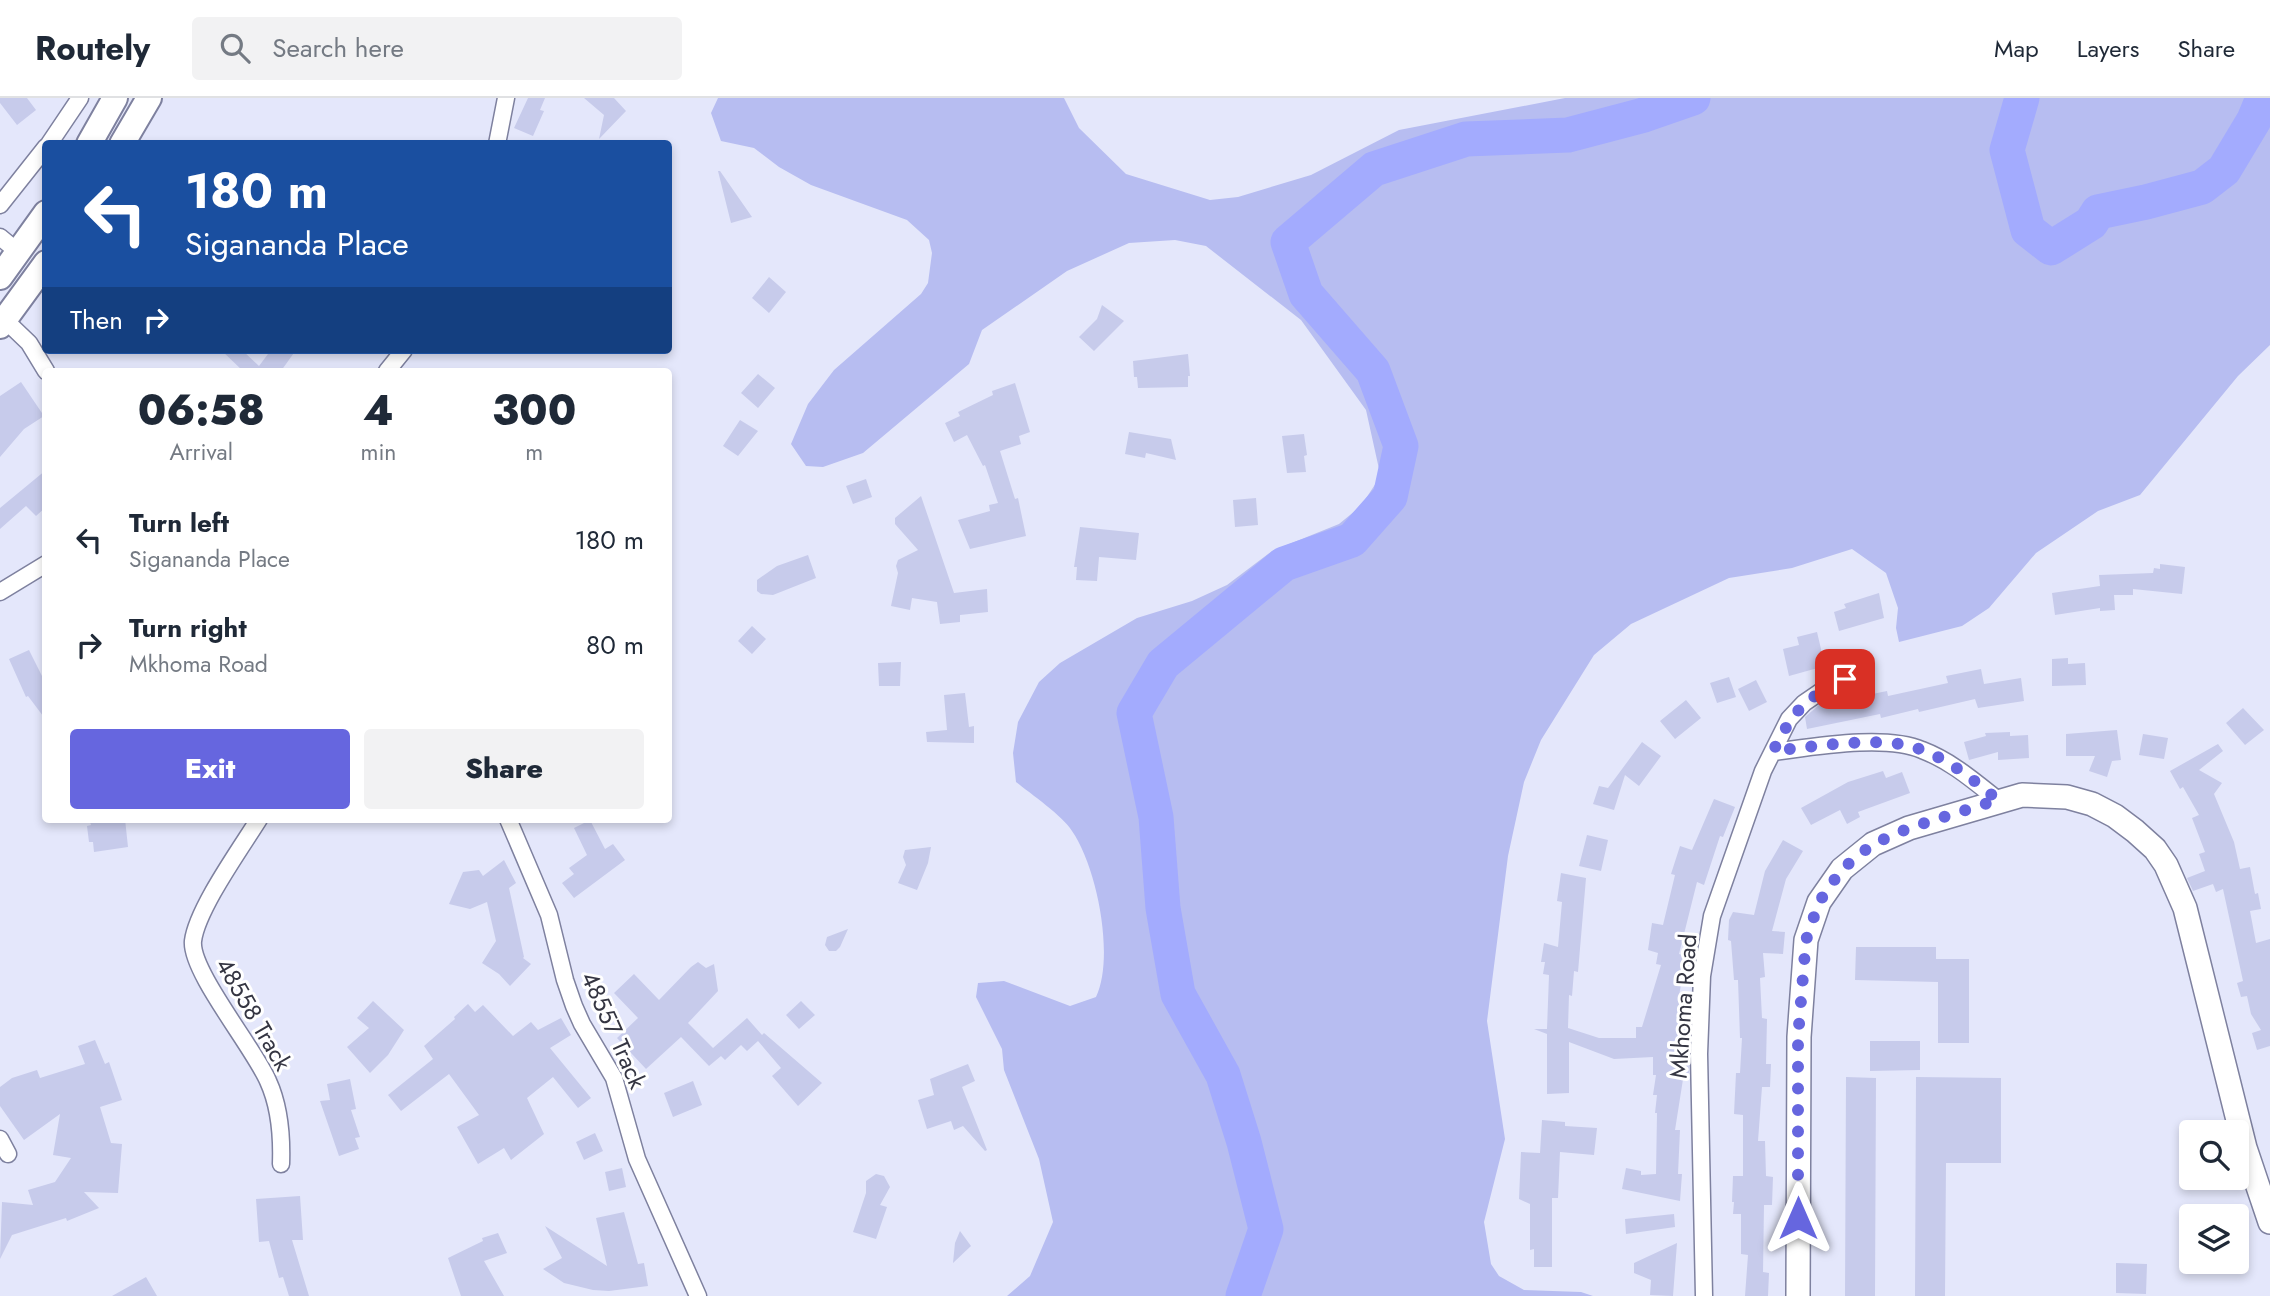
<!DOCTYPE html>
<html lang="en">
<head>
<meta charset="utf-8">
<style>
	body { margin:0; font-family:Jost,sans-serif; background:#f2f2f3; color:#1f2937; height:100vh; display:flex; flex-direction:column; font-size:26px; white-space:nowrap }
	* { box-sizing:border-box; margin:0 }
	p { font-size:23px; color:#747a83 }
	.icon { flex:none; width:38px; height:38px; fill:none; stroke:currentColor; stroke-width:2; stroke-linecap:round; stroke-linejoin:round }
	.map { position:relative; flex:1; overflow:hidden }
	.details { position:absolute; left:42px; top:270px; width:630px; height:455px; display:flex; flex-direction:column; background:#fff; border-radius:7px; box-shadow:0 4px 10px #0003 }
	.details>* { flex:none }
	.guide { position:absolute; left:42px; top:42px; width:630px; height:214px; border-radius:7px; box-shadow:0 4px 10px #0003; background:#1a4fa0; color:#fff; overflow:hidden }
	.buttons { position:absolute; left:2179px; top:1022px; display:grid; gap:14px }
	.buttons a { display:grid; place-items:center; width:70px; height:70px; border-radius:7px; background:#fff; box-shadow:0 4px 10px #0003; font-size:35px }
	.pin { position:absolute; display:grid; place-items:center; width:60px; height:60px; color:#fff; margin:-30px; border-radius:14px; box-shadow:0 4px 10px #0006 }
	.me { position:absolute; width:77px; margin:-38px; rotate:0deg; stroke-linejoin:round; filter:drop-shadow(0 0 5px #0008) }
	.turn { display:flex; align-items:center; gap:24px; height:147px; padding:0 28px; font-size:32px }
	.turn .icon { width:91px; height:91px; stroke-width:2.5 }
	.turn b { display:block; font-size:49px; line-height:60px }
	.then { display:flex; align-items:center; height:66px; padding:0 28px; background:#0003; gap:14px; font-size:26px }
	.eta { display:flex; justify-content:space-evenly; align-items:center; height:119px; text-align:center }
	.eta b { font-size:42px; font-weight:800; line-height:49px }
	.primary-button { display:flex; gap:14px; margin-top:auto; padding:14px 28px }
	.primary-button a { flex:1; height:80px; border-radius:7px; background:#6666df; color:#fff; font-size:28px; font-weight:800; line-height:80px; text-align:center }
	.primary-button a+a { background:#f2f2f3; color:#1f2937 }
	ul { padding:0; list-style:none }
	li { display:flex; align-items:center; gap:21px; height:105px; padding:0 28px }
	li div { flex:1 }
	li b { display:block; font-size:26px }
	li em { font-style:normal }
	header { display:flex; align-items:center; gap:42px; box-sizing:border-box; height:98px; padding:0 35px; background:#fff; border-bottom:2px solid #e0e1e3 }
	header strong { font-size:33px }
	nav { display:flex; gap:38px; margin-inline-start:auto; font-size:24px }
	.search { width:490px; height:63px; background:#f2f2f3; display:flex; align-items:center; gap:18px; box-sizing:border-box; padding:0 24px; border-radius:7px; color:#747a83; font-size:26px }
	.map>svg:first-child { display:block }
	.green { fill:#b7bdf1 }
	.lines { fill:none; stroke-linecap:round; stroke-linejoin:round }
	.river { stroke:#a3abfe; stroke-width:35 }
	.building { fill:#c7cbeb }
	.street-casing { stroke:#7e819f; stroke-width:19 }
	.secondary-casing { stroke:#7e819f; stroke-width:26 }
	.primary-casing { stroke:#7e819f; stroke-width:28 }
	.street { stroke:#fff; stroke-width:16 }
	.secondary { stroke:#fff; stroke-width:23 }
	.primary { stroke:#fff; stroke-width:24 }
	.route { stroke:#6666df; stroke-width:12; stroke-dasharray:0 21.6 }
	.labels { text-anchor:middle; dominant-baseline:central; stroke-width:6; stroke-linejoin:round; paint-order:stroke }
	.street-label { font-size:24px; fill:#343542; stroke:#fff }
</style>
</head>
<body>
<header>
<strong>Routely</strong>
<div class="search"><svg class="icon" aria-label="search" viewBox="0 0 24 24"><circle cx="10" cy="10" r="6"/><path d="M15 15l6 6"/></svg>Search here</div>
<nav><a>Map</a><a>Layers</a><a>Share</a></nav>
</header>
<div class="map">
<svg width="2270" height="1198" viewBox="0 0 2270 1198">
	<rect width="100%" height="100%" fill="#e4e7fb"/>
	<path class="green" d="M 718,0 L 1064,0 L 1079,30 L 1126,76 L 1210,102 L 1238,99 L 1311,77 L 1399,32 L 1565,0 L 2270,0 L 2270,247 L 2238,278 L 2140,397 L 2098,413 L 2036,455 L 1989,510 L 1962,528 L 1899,544 L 1896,530 L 1898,510 L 1886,475 L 1852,451 L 1792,470 L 1729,480 L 1631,526 L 1594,557 L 1541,642 L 1524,684 L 1508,758 L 1487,923 L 1505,1041 L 1484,1124 L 1491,1166 L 1499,1178 L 1524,1192 L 1581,1194 L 1593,1198 L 1007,1198 L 1030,1178 L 1053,1124 L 1039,1061 L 1004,972 L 1002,951 L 976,899 L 978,885 L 1004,883 L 1070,908 L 1096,899 C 1115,859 1097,769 1072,733 C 1063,718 1031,696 1016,684 L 1013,655 L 1018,624 L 1039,584 L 1060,565 L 1137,520 L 1192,503 L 1227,487 L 1272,453 L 1339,426 L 1361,408 L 1376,385 L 1379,371 L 1366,312 L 1301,222 L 1206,148 L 1175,142 L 1129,145 L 1067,173 L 982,232 L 969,266 L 863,355 L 823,369 L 806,368 L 791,346 L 808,306 L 834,272 L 921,196 L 928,185 L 932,155 L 929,142 L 907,122 L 811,87 L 779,69 L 754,50 L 721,43 L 711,15 Z"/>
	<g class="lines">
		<path class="river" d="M 2022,0 L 2007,52 L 2028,132 L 2051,150 L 2091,125 L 2098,114 L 2146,104 L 2202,89 L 2224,72 L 2254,22 L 2263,0
			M 1243,1198 L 1266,1131 L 1244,1044 L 1223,977 L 1178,896 L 1163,810 L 1156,719 L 1134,615 L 1163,566 L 1284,466 L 1352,442 L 1390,399 L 1401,348 L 1373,273 L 1306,196 L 1288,144 L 1374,71 L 1466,41 L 1568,37 L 1644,17 L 1693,0"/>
	</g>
	<path class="building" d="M 0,0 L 27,0 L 36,12 L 17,27 L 0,5 Z
		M 528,0 L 545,0 L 540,12 L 544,13 L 533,38 L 514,30 Z
		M 584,0 L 614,0 L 626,13 L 599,41 L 604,17 Z
		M 718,73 L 720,73 L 752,119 L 731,125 Z
		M 769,179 L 786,194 L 769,215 L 752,200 Z
		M 1102,207 L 1124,223 L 1094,253 L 1079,239 L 1097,221 Z
		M 221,252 L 242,252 L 259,268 L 271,252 L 296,252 L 281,273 L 243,273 Z
		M 1188,256 L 1190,278 L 1188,278 L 1188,289 L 1138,290 L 1137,279 L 1134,279 L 1133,263 Z
		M 758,276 L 775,290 L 758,310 L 741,295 Z
		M 21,284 L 44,318 L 24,331 L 0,359 L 0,298 Z
		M 1015,285 L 1030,334 L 1019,338 L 1021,346 L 1000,353 L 1015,401 L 1018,400 L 1026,438 L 970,451 L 958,422 L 990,413 L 989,407 L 998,405 L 985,367 L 983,368 L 967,337 L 954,344 L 945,325 L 960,318 L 958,314 L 993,297 L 992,293 Z
		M 740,322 L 758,333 L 738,358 L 723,348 Z
		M 1129,334 L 1171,341 L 1176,362 L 1146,355 L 1145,360 L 1125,356 Z
		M 1304,336 L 1307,357 L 1304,358 L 1306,374 L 1287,375 L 1282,338 Z
		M 46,372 L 46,409 L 36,418 L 26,408 L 0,431 L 0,410 Z
		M 866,381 L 872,399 L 853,406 L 846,388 Z
		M 921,398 L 954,495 L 987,491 L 988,514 L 960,517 L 960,524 L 940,526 L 937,504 L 912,500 L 910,512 L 891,508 L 898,475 L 896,468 L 898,462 L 918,452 L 895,426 L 895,420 Z
		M 1256,400 L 1258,427 L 1235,429 L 1233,402 Z
		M 1080,429 L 1139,435 L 1136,462 L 1099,459 L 1097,483 L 1076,482 L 1077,469 L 1074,469 Z
		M 808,457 L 816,480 L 773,497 L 761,496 L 757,493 L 757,482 L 777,468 Z
		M 2160,466 L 2185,469 L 2182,496 L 2133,491 L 2133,497 L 2114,497 L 2115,512 L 2100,513 L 2100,510 L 2055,517 L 2052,495 L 2100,488 L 2099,477 L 2153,475 L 2154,470 L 2160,471 Z
		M 1879,495 L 1884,520 L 1839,533 L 1834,514 L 1846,510 L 1844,506 Z
		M 752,528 L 766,541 L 752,556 L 738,543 Z
		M 1817,534 L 1825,568 L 1789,578 L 1783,551 L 1799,547 L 1797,539 Z
		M 29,552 L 46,586 L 46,622 L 28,598 L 26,599 L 9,561 Z
		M 2068,560 L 2068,566 L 2085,565 L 2086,587 L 2052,588 L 2052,561 Z
		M 901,564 L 900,588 L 879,588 L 878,565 Z
		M 1981,571 L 1984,586 L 2021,580 L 2024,603 L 1978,610 L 1975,601 L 1919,614 L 1918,611 L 1881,620 L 1880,616 L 1807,631 L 1805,619 L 1819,607 L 1887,593 L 1888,598 L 1948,585 L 1946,578 Z
		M 1729,579 L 1736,599 L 1717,605 L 1710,585 Z
		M 1756,582 L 1767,604 L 1749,613 L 1738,591 Z
		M 965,595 L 969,629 L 974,628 L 974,645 L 927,644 L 926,634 L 947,632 L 944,597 Z
		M 1686,602 L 1701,620 L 1675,641 L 1660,623 Z
		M 2243,610 L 2264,632 L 2245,647 L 2226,625 Z
		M 2117,632 L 2121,662 L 2112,663 L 2107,679 L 2089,673 L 2095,658 L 2066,658 L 2066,636 Z
		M 2010,634 L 2010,638 L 2028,637 L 2029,660 L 1998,662 L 1998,654 L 1969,662 L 1964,644 L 1986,638 L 1985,635 Z
		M 2143,636 L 2168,640 L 2164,661 L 2139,657 Z
		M 1642,644 L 1661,658 L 1639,688 L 1625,677 L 1614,712 L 1593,706 L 1599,688 L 1608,690 Z
		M 2218,646 L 2223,653 L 2199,672 L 2222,685 L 2214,696 L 2234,744 L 2240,771 L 2250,769 L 2255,796 L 2258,795 L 2261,811 L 2250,813 L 2256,845 L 2270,841 L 2270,948 L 2257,952 L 2252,935 L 2261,932 L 2251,916 L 2247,898 L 2241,899 L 2237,885 L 2243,883 L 2223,791 L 2216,794 L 2213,786 L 2193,793 L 2187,780 L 2205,773 L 2199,756 L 2205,754 L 2192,720 L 2199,717 L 2183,689 L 2180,691 L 2170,673 Z
		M 1883,673 L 1886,680 L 1902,674 L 1910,695 L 1858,714 L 1860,719 L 1847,726 L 1840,712 L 1811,727 L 1801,710 L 1848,684 Z
		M 1714,701 L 1735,709 L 1723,739 L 1720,738 L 1704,787 L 1697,784 L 1679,856 L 1686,858 L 1679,898 L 1681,899 L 1680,904 L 1686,906 L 1675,947 L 1685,947 L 1684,950 L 1688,950 L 1689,975 L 1684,975 L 1675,1032 L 1680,1032 L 1678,1076 L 1682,1076 L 1680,1103 L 1622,1091 L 1626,1070 L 1641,1073 L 1641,1077 L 1656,1076 L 1657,1015 L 1655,1015 L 1657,997 L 1653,997 L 1656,977 L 1653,977 L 1653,959 L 1614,961 L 1569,944 L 1569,995 L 1547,996 L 1547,936 L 1534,931 L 1547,931 L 1549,877 L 1543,876 L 1545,864 L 1541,864 L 1544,845 L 1558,849 L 1562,804 L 1557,803 L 1561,775 L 1586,780 L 1578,874 L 1574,873 L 1572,898 L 1569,897 L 1568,930 L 1599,940 L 1636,940 L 1636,929 L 1642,929 L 1661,867 L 1656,866 L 1658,855 L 1648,852 L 1652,825 L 1663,827 L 1675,777 L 1671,776 L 1680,748 L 1692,752 Z
		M 97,721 L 125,721 L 128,749 L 94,754 L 93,744 L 89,744 L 87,728 L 91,727 L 90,724 L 97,723 Z
		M 590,722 L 605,751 L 613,746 L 625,762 L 574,800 L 562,785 L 574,776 L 569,770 L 587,757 L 574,730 Z
		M 1587,737 L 1608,742 L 1601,773 L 1579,768 Z
		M 1783,742 L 1803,753 L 1786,781 L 1772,833 L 1785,834 L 1783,856 L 1763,855 L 1765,879 L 1760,880 L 1762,920 L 1767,921 L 1766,966 L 1771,966 L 1770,989 L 1762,989 L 1758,1043 L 1765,1043 L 1766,1078 L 1773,1079 L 1772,1107 L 1764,1107 L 1763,1174 L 1769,1175 L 1768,1198 L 1745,1198 L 1748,1157 L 1741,1156 L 1741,1116 L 1733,1116 L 1734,1104 L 1732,1104 L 1733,1078 L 1743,1078 L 1743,1017 L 1734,1016 L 1736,975 L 1740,975 L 1742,940 L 1740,940 L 1738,882 L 1734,882 L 1731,843 L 1728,842 L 1729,822 L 1733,814 L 1754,817 L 1765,773 Z
		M 931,749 L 928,765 L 917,792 L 898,785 L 906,767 L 903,759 L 905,752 Z
		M 504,762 L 516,785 L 509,790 L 524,859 L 523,860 L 531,866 L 510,888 L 499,876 L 482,865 L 496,843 L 487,804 L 470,811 L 449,806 L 463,774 L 479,772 L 483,778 Z
		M 848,831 L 840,849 L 836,853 L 829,853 L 825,847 L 827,839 Z
		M 1856,849 L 1936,849 L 1936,861 L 1969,861 L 1969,945 L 1938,945 L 1938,884 L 1855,882 Z
		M 698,864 L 706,870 L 714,866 L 718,893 L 688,925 L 721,958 L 709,968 L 681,939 L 646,971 L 617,940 L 638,920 L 614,895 L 634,876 L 659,902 L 691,869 Z
		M 373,903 L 404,932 L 388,957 L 370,975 L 347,949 L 369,930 L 357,920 Z
		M 801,903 L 815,917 L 799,931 L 786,917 Z
		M 468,906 L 475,914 L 483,907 L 513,938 L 531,924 L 538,932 L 561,920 L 571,937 L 550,950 L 591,1000 L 578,1010 L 553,979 L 527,1000 L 544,1036 L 511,1062 L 504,1050 L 478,1066 L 457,1029 L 479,1017 L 449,976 L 401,1013 L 388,997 L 433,961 L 424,948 L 455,921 L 454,919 Z
		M 747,920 L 762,937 L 764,935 L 822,985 L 798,1008 L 772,978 L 781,970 L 758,943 L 747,953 L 741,947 L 725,962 L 713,950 Z
		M 95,942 L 105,966 L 109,964 L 122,1002 L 100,1009 L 111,1045 L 122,1046 L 118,1095 L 84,1094 L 99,1110 L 67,1123 L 66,1120 L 12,1137 L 0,1161 L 2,1104 L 33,1107 L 28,1092 L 55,1084 L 71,1060 L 53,1057 L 60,1016 L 24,1042 L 0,1008 L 0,989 L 12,980 L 37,972 L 40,980 L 85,966 L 78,948 Z
		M 1870,943 L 1920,943 L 1920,972 L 1870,973 Z
		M 968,966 L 975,983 L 962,989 L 987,1052 L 985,1053 L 963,1028 L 954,1032 L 951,1023 L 927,1031 L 918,1002 L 934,997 L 930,981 Z
		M 1846,979 L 1876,980 L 1875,1198 L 1845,1198 Z
		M 1916,979 L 2001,980 L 2001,1065 L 1946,1065 L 1945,1198 L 1915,1198 Z
		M 350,981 L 356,1011 L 351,1012 L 360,1039 L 355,1040 L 359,1051 L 339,1058 L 320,1003 L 330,1002 L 327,986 Z
		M 693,983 L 702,1007 L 673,1019 L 664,995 Z
		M 1542,1022 L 1565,1024 L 1565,1028 L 1597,1030 L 1594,1057 L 1560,1054 L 1558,1100 L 1552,1100 L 1552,1169 L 1534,1169 L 1534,1151 L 1530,1152 L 1530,1106 L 1519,1101 L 1521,1054 L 1540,1055 Z
		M 595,1035 L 603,1053 L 584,1062 L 576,1044 Z
		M 622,1070 L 626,1089 L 609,1093 L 605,1074 Z
		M 876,1076 L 884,1078 L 890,1089 L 880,1107 L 887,1109 L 876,1141 L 853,1134 L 866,1095 L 866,1083 Z
		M 300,1098 L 303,1142 L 292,1142 L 309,1198 L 289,1198 L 283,1179 L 279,1180 L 269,1143 L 259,1144 L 256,1101 Z
		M 624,1114 L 638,1166 L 644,1165 L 648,1188 L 609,1193 L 593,1192 L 564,1185 L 543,1171 L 562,1160 L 545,1128 L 607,1168 L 596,1120 Z
		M 1674,1116 L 1675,1129 L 1626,1136 L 1625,1121 Z
		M 960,1133 L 971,1148 L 953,1165 L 955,1145 Z
		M 498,1135 L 507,1155 L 484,1163 L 504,1198 L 461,1198 L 448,1160 L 483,1143 L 482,1140 Z
		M 1677,1145 L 1673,1198 L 1650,1197 L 1651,1182 L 1634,1175 L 1634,1165 Z
		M 2116,1165 L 2147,1166 L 2146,1196 L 2116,1195 Z
		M 146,1179 L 157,1198 L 112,1198 Z"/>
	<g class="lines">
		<defs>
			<path id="street" d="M 49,46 L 80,0
				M 497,46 L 506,0
				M 0,107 L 46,49
				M 0,139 L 18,154
				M 5,222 L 29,245 L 46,273
				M 387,273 L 404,252
				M 0,494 L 46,466
				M 1773,654 C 1813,649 1885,636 1922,652 C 1951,663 1974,683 1998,702
				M 259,721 C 241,750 197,811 193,843 C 190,873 254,950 268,983 C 280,1009 282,1038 281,1066
				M 508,721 L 549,817 L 565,882 L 574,908 L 582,926 L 614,980 L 637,1061 L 698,1198
				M 0,1041 L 8,1056
				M 1704,1198 L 1699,956 L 1702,878 L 1712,818 L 1763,673 L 1789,621 L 1804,605 L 1823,592 L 1845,581"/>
			<path id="secondary" d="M 1798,1198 L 1799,939 L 1806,842 L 1819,804 L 1842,771 L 1873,746 L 1909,730 L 2022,697 L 2067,699 L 2092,706 L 2115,718 L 2135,733 L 2155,751 L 2166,767 L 2185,810 L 2245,1050 L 2270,1124"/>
			<path id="primary" d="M 89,46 L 115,0
				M 122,46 L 149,0
				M 0,179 L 46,115
				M 0,228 L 46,165"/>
		</defs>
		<use href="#street" class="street-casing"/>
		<use href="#secondary" class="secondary-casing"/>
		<use href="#primary" class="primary-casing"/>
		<use href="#street" class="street"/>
		<use href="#secondary" class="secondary"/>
		<use href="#primary" class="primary"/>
	</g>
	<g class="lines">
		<path class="route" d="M 1798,1120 L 1798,939 L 1806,842 L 1819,804 L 1842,771 L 1873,746 L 1909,730 L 1998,702 C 1975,683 1951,663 1922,652 C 1885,636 1813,649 1773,653 C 1795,611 1803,602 1845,581"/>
	</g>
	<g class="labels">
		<g class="street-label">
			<text transform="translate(1683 908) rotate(-86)">Mkhoma Road</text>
			<text transform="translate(254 916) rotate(60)">48558 Track</text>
			<text transform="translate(614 932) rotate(66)">48557 Track</text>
		</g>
	</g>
</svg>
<div class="buttons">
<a><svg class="icon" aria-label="search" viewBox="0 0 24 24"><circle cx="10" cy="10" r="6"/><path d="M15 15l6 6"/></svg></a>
<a><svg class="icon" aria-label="layers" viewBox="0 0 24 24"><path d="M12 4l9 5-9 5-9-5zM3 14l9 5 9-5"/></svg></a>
</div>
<div class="pin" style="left:1845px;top:581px;background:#d93025"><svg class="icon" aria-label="arrive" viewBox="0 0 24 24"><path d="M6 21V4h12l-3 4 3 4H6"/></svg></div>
<svg class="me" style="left:1798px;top:1120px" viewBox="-20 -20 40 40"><path d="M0-17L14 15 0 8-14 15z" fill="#6666df" stroke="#fff" stroke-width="4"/></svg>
<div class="guide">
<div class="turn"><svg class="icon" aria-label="left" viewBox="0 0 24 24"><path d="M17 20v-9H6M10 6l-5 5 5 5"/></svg><div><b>180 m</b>Sigananda Place</div></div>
<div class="then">Then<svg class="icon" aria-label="right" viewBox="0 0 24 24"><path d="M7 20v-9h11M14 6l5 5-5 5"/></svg></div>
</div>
<section class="details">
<div class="eta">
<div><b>06:58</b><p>Arrival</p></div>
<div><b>4</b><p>min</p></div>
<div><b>300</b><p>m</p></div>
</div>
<ul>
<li><svg class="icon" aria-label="left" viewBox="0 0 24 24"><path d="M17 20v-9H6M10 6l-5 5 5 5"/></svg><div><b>Turn left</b><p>Sigananda Place</p></div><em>180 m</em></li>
<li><svg class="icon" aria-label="right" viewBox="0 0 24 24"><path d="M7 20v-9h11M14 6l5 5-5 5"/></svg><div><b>Turn right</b><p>Mkhoma Road</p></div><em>80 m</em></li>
</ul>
<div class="primary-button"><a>Exit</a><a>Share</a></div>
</section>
</div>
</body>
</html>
